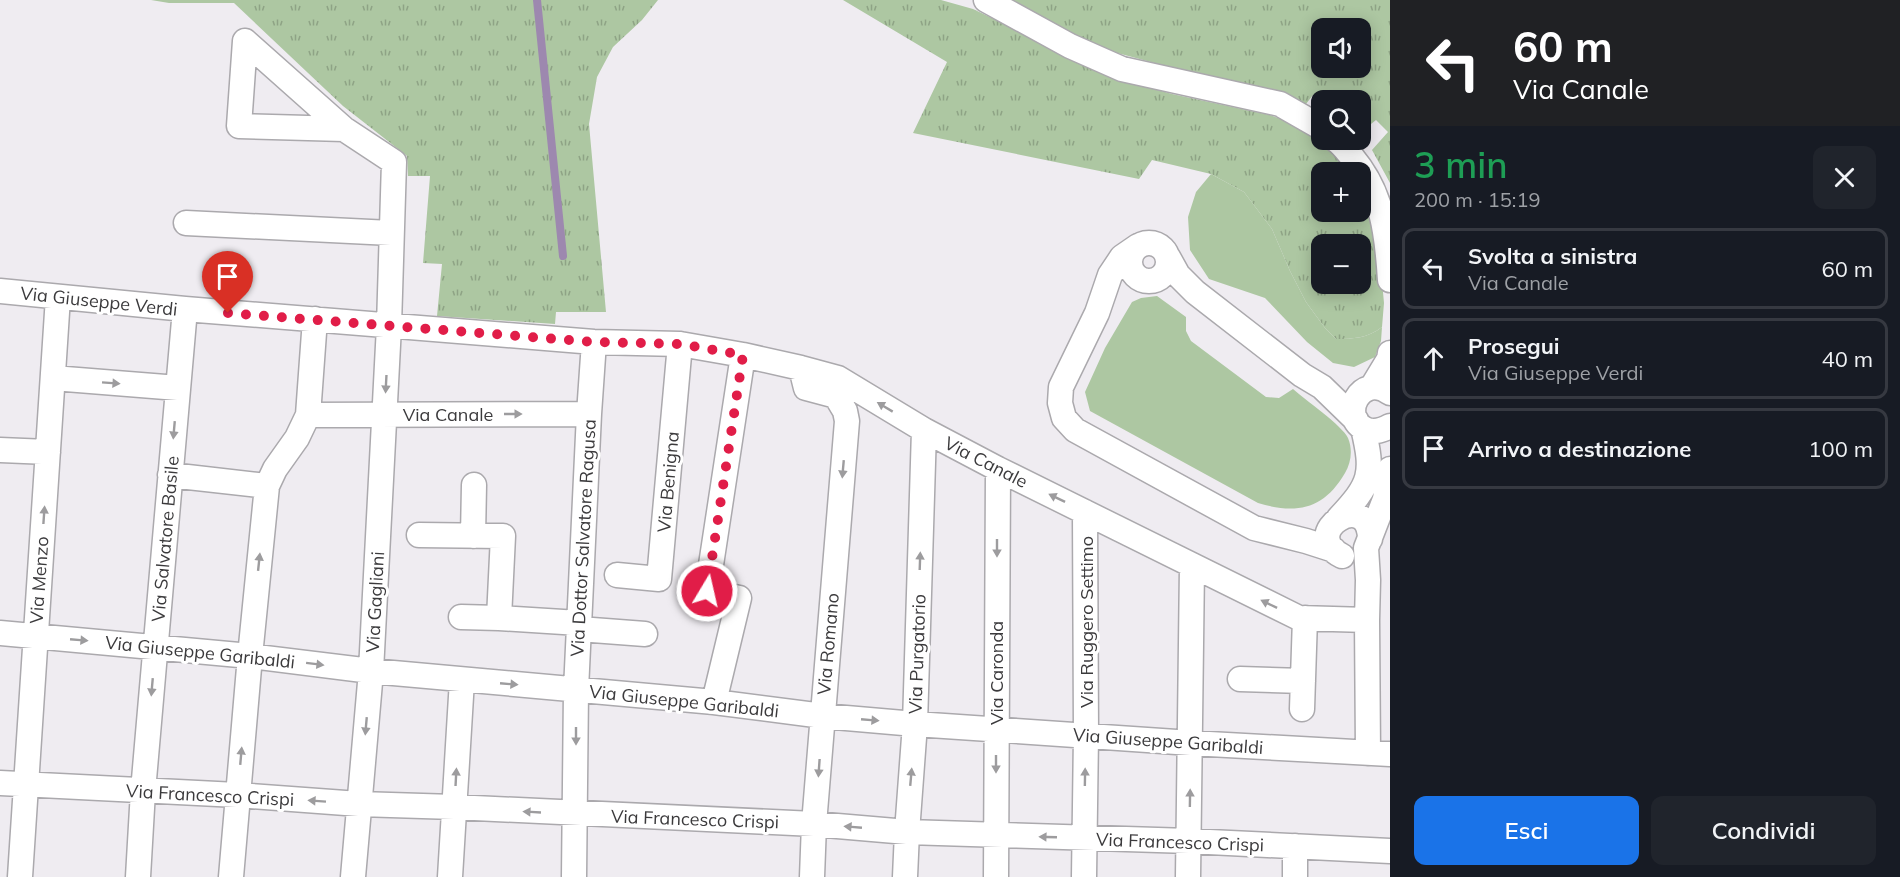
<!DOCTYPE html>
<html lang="it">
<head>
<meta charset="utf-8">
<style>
	body { margin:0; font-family:Mulish,sans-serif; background:#20242c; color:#f1f3f6; height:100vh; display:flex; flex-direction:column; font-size:22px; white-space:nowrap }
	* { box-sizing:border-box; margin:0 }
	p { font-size:20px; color:#9ea1a6 }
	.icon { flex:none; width:33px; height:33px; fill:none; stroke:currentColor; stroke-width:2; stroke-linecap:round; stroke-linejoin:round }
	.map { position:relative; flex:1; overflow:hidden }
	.side { display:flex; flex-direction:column; background:#171b24; width:510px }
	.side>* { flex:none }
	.hud { background:#202124; color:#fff; overflow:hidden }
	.fabs { position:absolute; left:1311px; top:18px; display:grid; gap:12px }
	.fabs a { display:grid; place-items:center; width:60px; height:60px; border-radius:12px; background:#171b24; box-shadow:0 3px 15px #0003; font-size:30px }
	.pin { position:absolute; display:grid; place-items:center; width:51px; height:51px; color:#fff; margin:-62px -26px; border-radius:50% 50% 50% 0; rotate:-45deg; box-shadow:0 0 6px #0007 }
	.pin .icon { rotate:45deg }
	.me { position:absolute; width:66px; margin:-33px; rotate:9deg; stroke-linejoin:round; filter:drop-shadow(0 0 4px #0008) }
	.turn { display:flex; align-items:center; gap:21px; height:126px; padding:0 24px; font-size:27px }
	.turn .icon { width:78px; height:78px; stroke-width:2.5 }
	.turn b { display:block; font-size:42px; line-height:51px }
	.round { display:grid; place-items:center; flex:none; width:63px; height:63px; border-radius:12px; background:#20242c }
	.head { display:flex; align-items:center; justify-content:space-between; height:102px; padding:0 24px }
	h1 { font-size:36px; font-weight:600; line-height:45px; color:#1e9e55 }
	.button { display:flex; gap:12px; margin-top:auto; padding:12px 24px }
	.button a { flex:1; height:69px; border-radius:12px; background:#1a73e8; color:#fff; font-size:24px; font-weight:600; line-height:69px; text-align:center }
	.button a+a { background:#20242c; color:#f1f3f6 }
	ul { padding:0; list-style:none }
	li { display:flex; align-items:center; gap:18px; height:81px; margin:0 12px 9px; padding:0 12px; border:3px solid #363941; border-radius:12px }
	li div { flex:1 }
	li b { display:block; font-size:22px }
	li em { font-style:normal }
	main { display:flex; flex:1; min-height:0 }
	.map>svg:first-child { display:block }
	.grass { fill:url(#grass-tufts); fill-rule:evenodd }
	.garden { fill:#adc7a2 }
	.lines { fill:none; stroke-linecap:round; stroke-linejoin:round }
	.stream { stroke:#9d88af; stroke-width:8 }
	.street-casing { stroke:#aba9ad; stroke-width:27 }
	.street { stroke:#fff; stroke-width:24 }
	.oneway { fill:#9d9c9e }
	.route { stroke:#e11d48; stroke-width:10; stroke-dasharray:0 18 }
	.labels { text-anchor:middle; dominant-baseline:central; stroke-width:6; stroke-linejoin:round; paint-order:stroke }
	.street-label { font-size:18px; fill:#3b3a3c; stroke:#fff }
</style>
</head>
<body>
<main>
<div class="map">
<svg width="1390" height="877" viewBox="0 0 1390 877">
	<defs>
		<pattern id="grass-tufts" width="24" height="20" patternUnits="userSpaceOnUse" patternTransform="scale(1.5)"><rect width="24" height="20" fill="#adc7a2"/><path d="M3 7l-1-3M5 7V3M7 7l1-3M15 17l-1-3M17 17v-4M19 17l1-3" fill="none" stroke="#8ea385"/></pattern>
	</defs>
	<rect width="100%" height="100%" fill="#efecf1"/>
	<path class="grass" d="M 151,0 L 658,0 L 642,20 L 613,47 L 597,77 L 589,124 L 606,312 L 556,312 L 555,324 L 437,316 L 442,264 L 423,263 L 430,176 L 408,176 L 407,156 L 343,106 L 234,3 L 169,3 Z
		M 843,0 L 941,0 L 973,9 L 1120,79 L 1172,94 L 1270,115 L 1291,123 L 1315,136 L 1338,153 L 1352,172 L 1322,172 L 1322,212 L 1360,212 L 1361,186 L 1379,248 L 1384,303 L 1382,327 C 1368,338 1353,339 1336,339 L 1325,328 L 1306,302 L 1290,271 L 1272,229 L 1244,192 L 1211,174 L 1152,160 L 1139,179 L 913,133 L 947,62 ZM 1322,244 L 1360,244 L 1360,284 L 1322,284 Z
		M 999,0 L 1390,0 L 1390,183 L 1372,150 L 1388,132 L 1376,120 L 1361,132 L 1360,100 L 1324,100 L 1313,95 L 1306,104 L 1268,89 L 1188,72 L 1095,47 ZM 1322,28 L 1360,28 L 1360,68 L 1322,68 Z"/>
	<path class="garden" d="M 1211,174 L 1244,192 L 1272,229 L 1290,271 L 1306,302 L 1325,328 L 1336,339 C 1353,339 1368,338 1382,327 L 1381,341 L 1375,357 L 1354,367 L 1333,363 L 1307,342 L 1265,298 L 1209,279 L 1190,250 L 1188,217 L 1196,192 Z
		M 1157,296 L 1186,317 L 1186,331 L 1191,341 L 1266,397 L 1279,398 L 1293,389 C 1304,399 1343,426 1348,438 C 1353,450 1351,463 1345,473 C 1324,509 1297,515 1258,503 L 1090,411 L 1085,392 L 1105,348 L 1132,302 L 1141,298 Z"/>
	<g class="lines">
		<path class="stream" d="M 537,0 L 563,256"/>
		<defs>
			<path id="street" d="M 986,0 L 1070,46 L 1122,69 L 1280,104 L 1322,128
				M 245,41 L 344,129 L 394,162 L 389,326 L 371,671 L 353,877
				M 245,41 L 239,126 L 344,129
				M 1336,140 C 1342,144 1347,151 1352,157 C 1383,194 1387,233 1390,280
				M 186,223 L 391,233
				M1130 262a19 19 0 1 1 38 0a19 19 0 1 1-38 0Z
				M 1138,246 L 1122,257 L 1110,275 L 1097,313 L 1061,387 L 1060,403 L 1064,418 L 1075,430 L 1254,528 L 1306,541 L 1334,550
				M 1168,257 L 1178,275 L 1195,292 L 1302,375 L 1322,387 L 1356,420
				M 0,291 L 185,309 L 594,342 L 680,344 L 743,355 L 801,368 L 838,378 L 924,430 L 998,469 L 1299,618 L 1367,620
				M 801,368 L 806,388 L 836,396 L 845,411 L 847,421 L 814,824 L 812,877
				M 53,378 L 178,388
				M 1372,387 L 1389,359 L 1390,353
				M 1390,393 C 1361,371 1337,418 1367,430 C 1376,433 1383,430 1390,426
				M 308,415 L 589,414
				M 0,450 L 48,452
				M 170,475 L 267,486
				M 1339,518 C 1371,484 1374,474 1363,428
				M 419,535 L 503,536 L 499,618 L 579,623
				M 473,536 L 474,485
				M 1342,556 C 1297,533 1369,487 1370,539
				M 617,575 L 659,579 L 680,344
				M 461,617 L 499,618
				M 579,629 L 645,634
				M 0,633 L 250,656 L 371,671 L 714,702 L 823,716 L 915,724 L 1191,743 L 1390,754
				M 1240,679 L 1303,681
				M 714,702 L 739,598 L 707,591 L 743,355
				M 1302,709 L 1305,618
				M 1368,753 L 1367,620 L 1368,580 L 1366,548 L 1385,499 L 1390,469
				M 0,783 L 237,795 L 359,804 L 454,807 L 814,824 L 907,832 L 1189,841 L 1390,851
				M 20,877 L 58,297
				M 138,877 L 143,791 L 185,309
				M 231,877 L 250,656 L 267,486 L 275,469 L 297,438 L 308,415 L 315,319
				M 450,877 L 462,680
				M 574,877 L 576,690 L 589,414 L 594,342
				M 905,877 L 907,832 L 915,724 L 924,430
				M 996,877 L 998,469
				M 1084,877 L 1086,735 L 1085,512
				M 1188,877 L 1192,566
				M 1295,877 L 1295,846"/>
		</defs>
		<use href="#street" class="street-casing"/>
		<use href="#street" class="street"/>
	</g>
	<defs><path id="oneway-solid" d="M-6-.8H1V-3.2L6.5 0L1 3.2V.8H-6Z" transform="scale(1.5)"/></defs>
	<g class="oneway">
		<use href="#oneway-solid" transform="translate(111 383) rotate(4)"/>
		<use href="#oneway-solid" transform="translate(386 384) rotate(93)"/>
		<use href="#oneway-solid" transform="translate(885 407) rotate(-149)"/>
		<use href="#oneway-solid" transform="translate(513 414)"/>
		<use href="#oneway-solid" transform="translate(174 430) rotate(95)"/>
		<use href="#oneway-solid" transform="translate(843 469) rotate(95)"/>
		<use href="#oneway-solid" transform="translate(1057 498) rotate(-154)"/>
		<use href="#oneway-solid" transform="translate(44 515) rotate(-86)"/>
		<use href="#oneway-solid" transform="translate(997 548) rotate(90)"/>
		<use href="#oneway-solid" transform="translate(920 561) rotate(-88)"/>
		<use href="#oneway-solid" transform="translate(259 562) rotate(-84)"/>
		<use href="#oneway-solid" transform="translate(1269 604) rotate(-154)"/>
		<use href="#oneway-solid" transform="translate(79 640) rotate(5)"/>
		<use href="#oneway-solid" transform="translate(315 664) rotate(7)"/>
		<use href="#oneway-solid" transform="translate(509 684) rotate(5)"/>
		<use href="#oneway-solid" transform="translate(152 687) rotate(95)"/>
		<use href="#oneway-solid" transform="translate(870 720) rotate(5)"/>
		<use href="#oneway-solid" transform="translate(366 726) rotate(95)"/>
		<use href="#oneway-solid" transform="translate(576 736) rotate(90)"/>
		<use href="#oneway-solid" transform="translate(241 756) rotate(-85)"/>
		<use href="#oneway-solid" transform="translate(996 764) rotate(90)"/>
		<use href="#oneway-solid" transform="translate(819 768) rotate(94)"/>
		<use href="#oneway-solid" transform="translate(456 777) rotate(-87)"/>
		<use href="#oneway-solid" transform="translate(911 777) rotate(-85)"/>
		<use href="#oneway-solid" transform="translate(1085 777) rotate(-89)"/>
		<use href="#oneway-solid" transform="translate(1190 798) rotate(-89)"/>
		<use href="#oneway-solid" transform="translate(317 801) rotate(-176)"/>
		<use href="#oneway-solid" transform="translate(532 812) rotate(-177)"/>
		<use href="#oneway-solid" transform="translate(853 827) rotate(-175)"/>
		<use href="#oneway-solid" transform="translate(1048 837) rotate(-178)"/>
	</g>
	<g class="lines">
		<path class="route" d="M 228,313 L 594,342 L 680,344 L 743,355 L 707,591"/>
	</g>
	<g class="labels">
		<g class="street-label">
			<text transform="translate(99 301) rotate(6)">Via Giuseppe Verdi</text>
			<text x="448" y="414">Via Canale</text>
			<text transform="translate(986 462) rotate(27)">Via Canale</text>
			<text transform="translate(668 482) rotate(-85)">Via Benigna</text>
			<text transform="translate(583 538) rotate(-87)">Via Dottor Salvatore Ragusa</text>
			<text transform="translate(165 539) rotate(-85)">Via Salvatore Basile</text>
			<text transform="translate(39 580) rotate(-86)">Via Menzo</text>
			<text transform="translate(375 602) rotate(-87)">Via Gagliani</text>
			<text transform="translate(1086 622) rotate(-90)">Via Ruggero Settimo</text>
			<text transform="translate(828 644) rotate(-85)">Via Romano</text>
			<text transform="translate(200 652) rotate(6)">Via Giuseppe Garibaldi</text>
			<text transform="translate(917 654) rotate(-88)">Via Purgatorio</text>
			<text transform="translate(996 673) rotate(-90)">Via Caronda</text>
			<text transform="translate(684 701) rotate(6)">Via Giuseppe Garibaldi</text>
			<text transform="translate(1168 741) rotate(4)">Via Giuseppe Garibaldi</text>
			<text transform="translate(210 795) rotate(3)">Via Francesco Crispi</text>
			<text transform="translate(695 819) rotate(2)">Via Francesco Crispi</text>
			<text transform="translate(1180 842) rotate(2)">Via Francesco Crispi</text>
		</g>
	</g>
</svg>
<div class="fabs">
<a><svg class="icon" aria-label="sound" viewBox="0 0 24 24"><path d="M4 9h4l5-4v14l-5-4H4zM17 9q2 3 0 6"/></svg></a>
<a><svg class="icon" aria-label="search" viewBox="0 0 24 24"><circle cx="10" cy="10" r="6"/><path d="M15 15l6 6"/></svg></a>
<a>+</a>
<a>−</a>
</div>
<div class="pin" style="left:228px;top:313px;background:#d93025"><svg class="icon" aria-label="arrive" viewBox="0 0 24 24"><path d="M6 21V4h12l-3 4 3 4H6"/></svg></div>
<svg class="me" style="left:707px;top:591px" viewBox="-20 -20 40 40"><circle r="17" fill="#e11d48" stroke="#fff" stroke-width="3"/><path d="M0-11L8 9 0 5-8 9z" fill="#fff"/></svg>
</div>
<section class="side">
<div class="hud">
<div class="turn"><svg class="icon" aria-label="left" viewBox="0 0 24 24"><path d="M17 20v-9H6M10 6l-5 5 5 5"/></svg><div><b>60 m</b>Via Canale</div></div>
</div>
<div class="head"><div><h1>3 min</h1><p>200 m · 15:19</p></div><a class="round"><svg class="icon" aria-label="close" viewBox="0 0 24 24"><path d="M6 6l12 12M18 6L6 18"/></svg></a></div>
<ul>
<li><svg class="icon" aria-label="left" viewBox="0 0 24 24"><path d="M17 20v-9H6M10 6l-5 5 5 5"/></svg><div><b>Svolta a sinistra</b><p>Via Canale</p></div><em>60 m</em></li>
<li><svg class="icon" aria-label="ahead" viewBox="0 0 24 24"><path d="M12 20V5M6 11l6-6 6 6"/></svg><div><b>Prosegui</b><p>Via Giuseppe Verdi</p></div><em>40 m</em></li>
<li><svg class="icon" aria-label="arrive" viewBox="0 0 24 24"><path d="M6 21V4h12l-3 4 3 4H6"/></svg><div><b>Arrivo a destinazione</b></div><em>100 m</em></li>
</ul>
<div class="button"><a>Esci</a><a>Condividi</a></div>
</section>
</main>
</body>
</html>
